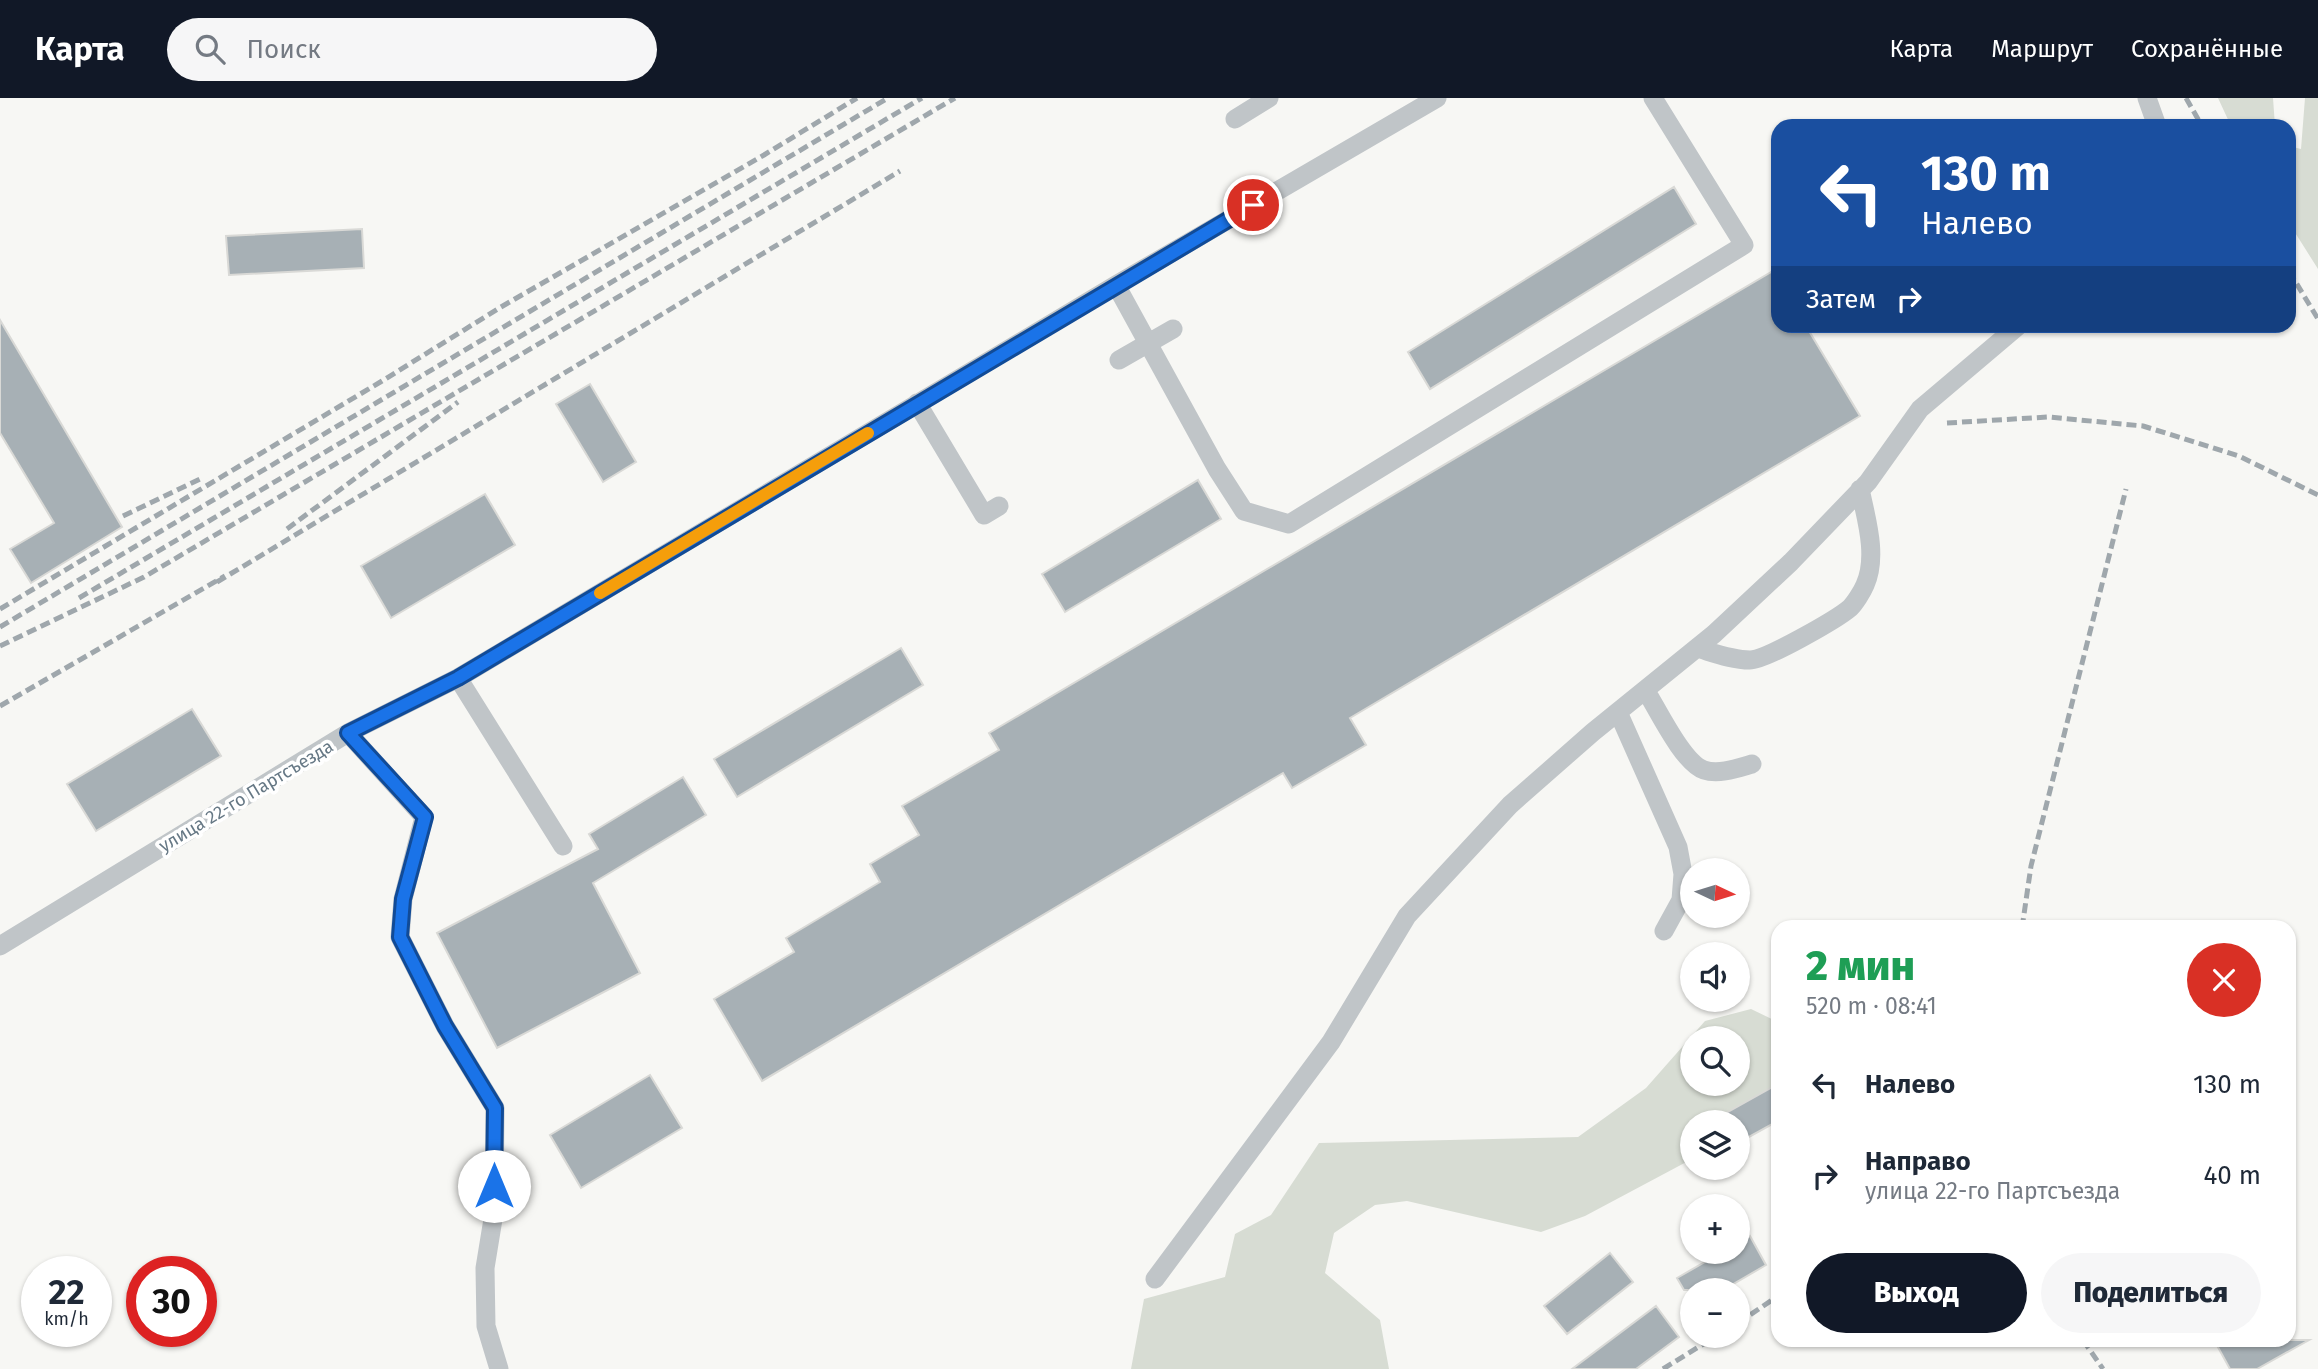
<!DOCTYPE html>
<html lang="ru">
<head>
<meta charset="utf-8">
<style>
	body { margin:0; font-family:"Fira Sans",sans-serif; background:#f6f6f7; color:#1f2937; height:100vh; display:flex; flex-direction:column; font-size:26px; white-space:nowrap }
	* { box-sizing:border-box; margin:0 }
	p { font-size:23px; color:#747a83 }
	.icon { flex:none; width:38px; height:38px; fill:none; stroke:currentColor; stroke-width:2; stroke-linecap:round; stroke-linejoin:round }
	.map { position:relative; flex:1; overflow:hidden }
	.details { position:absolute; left:1771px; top:822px; width:525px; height:427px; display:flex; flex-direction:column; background:#fff; border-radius:21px; box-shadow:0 2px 5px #0004 }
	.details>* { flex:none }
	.hud { position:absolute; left:1771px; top:21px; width:525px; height:214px; border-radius:21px; box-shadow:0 2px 5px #0004; background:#1a4fa0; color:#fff; overflow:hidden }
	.needle { width:46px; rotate:94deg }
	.buttons { position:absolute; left:1680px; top:760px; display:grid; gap:14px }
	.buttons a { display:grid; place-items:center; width:70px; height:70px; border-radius:50%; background:#fff; box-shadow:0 2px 5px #0004; font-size:35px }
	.speed { position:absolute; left:21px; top:1158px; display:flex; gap:14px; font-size:35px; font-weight:700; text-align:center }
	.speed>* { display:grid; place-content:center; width:91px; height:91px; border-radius:50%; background:#fff; box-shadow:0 2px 5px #0004; line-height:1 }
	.speed small { font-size:18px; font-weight:400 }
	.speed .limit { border:10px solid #d22; background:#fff; color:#111 }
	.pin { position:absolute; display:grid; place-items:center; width:60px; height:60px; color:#fff; margin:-30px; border:4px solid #fff; border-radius:50%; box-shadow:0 2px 7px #0007 }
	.me { position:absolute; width:77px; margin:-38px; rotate:0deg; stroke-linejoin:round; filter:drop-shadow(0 0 5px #0008) }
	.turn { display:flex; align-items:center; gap:24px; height:147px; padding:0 35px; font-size:32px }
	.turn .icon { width:91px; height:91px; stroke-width:2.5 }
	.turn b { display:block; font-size:49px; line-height:60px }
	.then { display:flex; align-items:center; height:66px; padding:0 35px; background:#0003; gap:14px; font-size:26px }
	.round { display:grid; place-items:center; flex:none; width:74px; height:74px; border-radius:37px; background:#f6f6f7 }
	.head { display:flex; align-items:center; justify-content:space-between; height:119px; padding:0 35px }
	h1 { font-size:42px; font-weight:800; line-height:52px; color:#1e9e55 }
	.button { display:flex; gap:14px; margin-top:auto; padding:14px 35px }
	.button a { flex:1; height:80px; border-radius:42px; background:#111827; color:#fff; font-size:28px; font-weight:800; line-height:80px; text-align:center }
	.button a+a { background:#f6f6f7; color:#1f2937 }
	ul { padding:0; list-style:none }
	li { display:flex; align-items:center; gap:21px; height:91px; padding:0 35px }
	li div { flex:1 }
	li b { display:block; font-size:26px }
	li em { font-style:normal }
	header { display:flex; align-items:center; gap:42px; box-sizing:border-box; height:98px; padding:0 35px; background:#111827; color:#fff }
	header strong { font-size:33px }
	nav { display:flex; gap:38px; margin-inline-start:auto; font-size:24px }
	.search { width:490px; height:63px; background:#f6f6f7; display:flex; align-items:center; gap:18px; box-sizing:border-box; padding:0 24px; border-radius:38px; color:#747a83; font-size:26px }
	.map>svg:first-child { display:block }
	.green { fill:#d7dcd3; fill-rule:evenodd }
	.building { fill:#a7b0b5; stroke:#d9d9d6; stroke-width:2 }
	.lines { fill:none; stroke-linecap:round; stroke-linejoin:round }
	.minor { stroke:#c0c5c8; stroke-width:19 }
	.rail { stroke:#9fa7ac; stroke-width:5; stroke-dasharray:10 5; stroke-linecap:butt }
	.route-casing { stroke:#114b97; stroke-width:18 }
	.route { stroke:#1a73e8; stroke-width:12 }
	.slow { stroke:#f59e0b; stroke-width:12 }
	.labels { text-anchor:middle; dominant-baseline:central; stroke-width:7; stroke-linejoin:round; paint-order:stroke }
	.street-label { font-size:18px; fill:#667885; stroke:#fff }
</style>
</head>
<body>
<header>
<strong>Карта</strong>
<div class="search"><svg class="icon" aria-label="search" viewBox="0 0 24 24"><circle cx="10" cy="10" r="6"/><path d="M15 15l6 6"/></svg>Поиск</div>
<nav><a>Карта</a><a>Маршрут</a><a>Сохранённые</a></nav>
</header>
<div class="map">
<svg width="2318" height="1271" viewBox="0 0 2318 1271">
	<rect width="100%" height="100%" fill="#f7f7f4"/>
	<path class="green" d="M 2218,0 L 2273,0 L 2275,28 L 2231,28 Z
		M 2305,0 L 2318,0 L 2318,171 L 2289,125 L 2289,48 L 2301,51 Z
		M 1751,911 L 1778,924 L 1778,995 L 1738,1028 L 1738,1024 L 1692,1024 L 1692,1061 L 1585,1118 L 1541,1134 L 1407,1103 L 1375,1107 L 1334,1135 L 1325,1175 L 1380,1222 L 1389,1271 L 1131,1271 L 1144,1201 L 1225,1179 L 1235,1136 L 1271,1117 L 1319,1045 L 1578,1039 L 1646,990 L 1705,923 ZM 1692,940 L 1738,940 L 1738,985 L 1692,985 Z"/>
	<path class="building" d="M 1674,89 L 1696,126 L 1430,291 L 1408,254 Z
		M 362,131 L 364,170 L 229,177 L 226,138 Z
		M 1778,170 L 1778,228 L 1806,228 L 1860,318 L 1350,620 L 1366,647 L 1292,690 L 1283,675 L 762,983 L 714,901 L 794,854 L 786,840 L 880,784 L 870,766 L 919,737 L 902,708 L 999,652 L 989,635 Z
		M 0,222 L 122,429 L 31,485 L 10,451 L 54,425 L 0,335 Z
		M 590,286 L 636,364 L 603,384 L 556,306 Z
		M 1198,382 L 1221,421 L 1065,514 L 1042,476 Z
		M 485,396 L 515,447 L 391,520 L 361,468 Z
		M 901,550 L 923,587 L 737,699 L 714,661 Z
		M 192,611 L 221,658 L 96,733 L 67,686 Z
		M 683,679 L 706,717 L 593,785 L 640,875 L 497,950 L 437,835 L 598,751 L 589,736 Z
		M 650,977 L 682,1030 L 581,1090 L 550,1037 Z
		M 1778,986 L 1778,1023 L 1738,1045 L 1738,1024 L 1710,1024 Z
		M 1750,1138 L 1766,1167 L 1723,1192 L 1684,1192 L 1677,1180 L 1724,1153 L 1738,1153 L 1738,1145 Z
		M 1610,1155 L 1633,1184 L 1567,1236 L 1544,1208 Z
		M 1656,1208 L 1679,1239 L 1636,1271 L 1572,1271 Z
		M 2214,1242 L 2309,1242 L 2257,1271 L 2230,1271 Z"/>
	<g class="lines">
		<path class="minor" d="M 2147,0 L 2157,28
			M 1235,21 L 1269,0
			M 1116,187 L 1217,371 L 1244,413 L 1289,426 L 1744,147 L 1653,0
			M 1119,262 L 1173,231
			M 917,305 L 984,417 L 999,408
			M 1697,550 C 1714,555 1732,562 1750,562 C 1766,562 1837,521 1850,510 C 1855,505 1862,494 1865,487 C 1878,458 1866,420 1860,391
			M 458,580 L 563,748
			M 1646,593 C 1658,612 1683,665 1704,672 C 1719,677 1738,670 1752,666
			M 1618,614 L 1678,749 L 1683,776 L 1681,802 L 1664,833
			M 348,635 L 424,719 L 403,801 L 400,839 L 445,928 L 495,1010 L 494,1115 L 485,1170 L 486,1228 L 499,1271
			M 0,848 L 348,635 L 458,580 L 1116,187 L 1437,0
			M 1155,1181 L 1331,944 L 1407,818 L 1510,707 L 1593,634 L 1714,536 L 1791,464 L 1868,384 L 1920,311 L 2018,228"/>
		<path class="rail" d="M 2186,0 L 2202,28
			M 2289,173 L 2318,221
			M 1947,325 L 2048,319 L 2143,328 L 2239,358 L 2318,397
			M 123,418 L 200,381
			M 287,431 L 458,304
			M 217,484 L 900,73
			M 79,500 L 922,0
			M 0,511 L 382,283 L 501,209 L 764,57 L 857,0
			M 0,529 L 888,0
			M 0,548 L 144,479 L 955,0
			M 0,608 L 225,478
			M 2022,830 L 2031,768 L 2126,391
			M 1738,1225 L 1778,1198
			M 2083,1242 L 2103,1271
			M 1663,1271 L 1718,1237"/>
	</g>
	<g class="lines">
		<defs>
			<path id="route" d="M 494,1088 L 495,1010 L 445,928 L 400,839 L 403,801 L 425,719 L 348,635 L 458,580 L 1253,107"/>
		</defs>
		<use href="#route" class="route-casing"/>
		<use href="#route" class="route"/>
		<path class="slow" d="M 600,495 L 868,335"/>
	</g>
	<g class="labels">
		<g class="street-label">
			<text transform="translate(246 698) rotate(-31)">улица 22-го Партсъезда</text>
		</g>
	</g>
</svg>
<div class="buttons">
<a><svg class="needle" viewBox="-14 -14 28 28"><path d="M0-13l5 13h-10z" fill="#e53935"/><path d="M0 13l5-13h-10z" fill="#747a83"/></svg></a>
<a><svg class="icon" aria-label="sound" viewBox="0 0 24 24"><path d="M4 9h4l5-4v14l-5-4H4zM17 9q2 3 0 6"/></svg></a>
<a><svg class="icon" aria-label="search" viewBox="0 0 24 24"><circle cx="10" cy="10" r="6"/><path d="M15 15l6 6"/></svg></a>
<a><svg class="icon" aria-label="layers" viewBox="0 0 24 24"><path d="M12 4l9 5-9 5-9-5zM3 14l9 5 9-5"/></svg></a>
<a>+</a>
<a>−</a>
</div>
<div class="speed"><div>22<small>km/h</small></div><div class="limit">30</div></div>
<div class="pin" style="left:1253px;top:107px;background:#d93025"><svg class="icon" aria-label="arrive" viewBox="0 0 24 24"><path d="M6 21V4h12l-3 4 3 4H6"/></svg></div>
<svg class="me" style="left:494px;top:1088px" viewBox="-20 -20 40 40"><circle r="19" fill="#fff"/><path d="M0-13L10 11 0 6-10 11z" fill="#1a73e8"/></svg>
<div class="hud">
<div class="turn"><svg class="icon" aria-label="left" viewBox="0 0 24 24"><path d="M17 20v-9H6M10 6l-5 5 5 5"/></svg><div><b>130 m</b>Налево</div></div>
<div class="then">Затем<svg class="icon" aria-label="right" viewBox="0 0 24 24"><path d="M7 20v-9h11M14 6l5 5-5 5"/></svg></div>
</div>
<section class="details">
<div class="head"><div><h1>2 мин</h1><p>520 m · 08:41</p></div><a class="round" style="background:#d93025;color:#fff"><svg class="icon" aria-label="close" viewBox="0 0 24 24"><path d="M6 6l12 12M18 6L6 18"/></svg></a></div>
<ul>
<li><svg class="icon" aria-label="left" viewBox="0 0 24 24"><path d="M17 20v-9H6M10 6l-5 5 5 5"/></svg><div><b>Налево</b></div><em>130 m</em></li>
<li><svg class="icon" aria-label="right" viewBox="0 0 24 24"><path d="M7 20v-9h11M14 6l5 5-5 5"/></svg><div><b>Направо</b><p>улица 22-го Партсъезда</p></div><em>40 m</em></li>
</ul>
<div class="button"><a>Выход</a><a>Поделиться</a></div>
</section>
</div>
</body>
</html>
